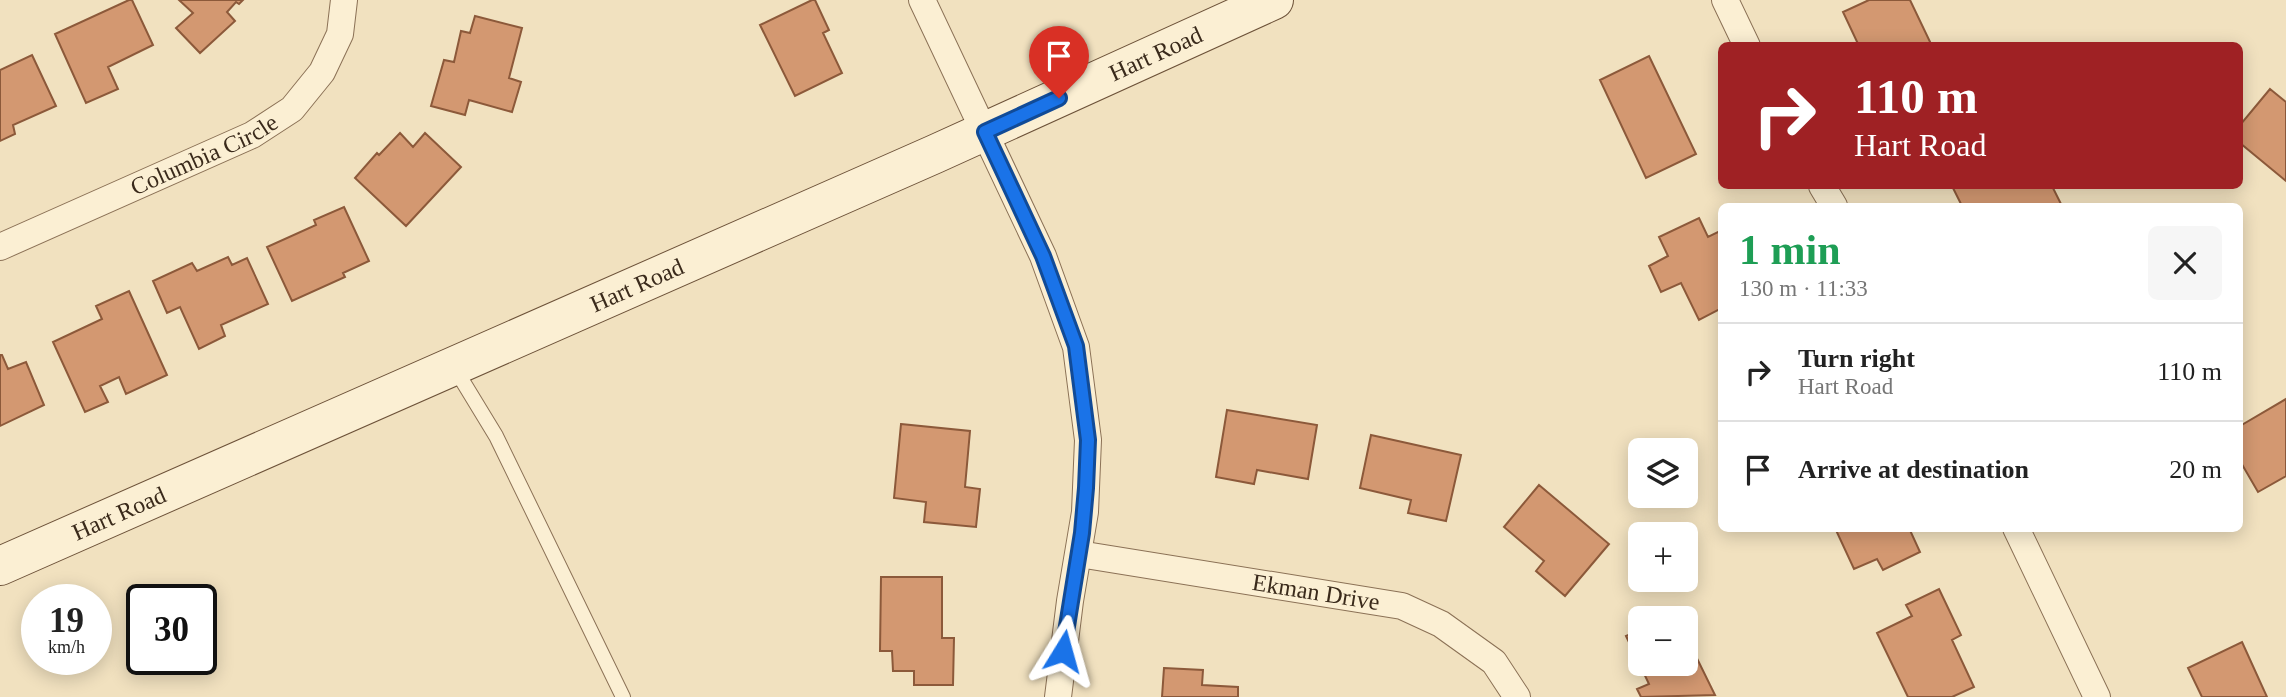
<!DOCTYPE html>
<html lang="en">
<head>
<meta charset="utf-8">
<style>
	body { margin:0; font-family:"Times New Roman",serif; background:#f6f6f6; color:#222; height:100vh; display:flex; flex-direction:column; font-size:26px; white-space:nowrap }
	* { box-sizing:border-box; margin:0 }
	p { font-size:23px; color:#767676 }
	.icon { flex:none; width:38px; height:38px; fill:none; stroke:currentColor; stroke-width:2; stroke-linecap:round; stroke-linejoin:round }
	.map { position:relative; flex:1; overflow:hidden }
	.details { position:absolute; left:1718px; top:203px; width:525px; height:329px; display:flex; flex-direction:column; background:#fff; border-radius:10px; box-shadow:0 4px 18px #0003 }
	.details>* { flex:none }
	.guide { position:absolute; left:1718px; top:42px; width:525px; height:147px; border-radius:10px; box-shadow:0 4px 18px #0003; background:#9f2124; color:#fff; overflow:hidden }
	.buttons { position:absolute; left:1628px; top:438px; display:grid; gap:14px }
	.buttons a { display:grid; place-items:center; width:70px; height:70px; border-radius:10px; background:#fff; box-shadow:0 4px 18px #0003; font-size:35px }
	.speed { position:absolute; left:21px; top:584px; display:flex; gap:14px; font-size:35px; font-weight:700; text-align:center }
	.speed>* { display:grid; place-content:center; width:91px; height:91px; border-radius:50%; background:#fff; box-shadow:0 4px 18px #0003; line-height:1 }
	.speed small { font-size:18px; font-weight:400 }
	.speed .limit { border:4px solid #111; border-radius:10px; background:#fff; color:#111 }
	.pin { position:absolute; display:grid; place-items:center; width:60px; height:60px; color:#fff; margin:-72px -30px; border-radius:50% 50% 50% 0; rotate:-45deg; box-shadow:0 0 7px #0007 }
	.pin .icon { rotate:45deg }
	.me { position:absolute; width:77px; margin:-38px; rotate:8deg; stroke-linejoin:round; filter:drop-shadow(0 0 5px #0008) }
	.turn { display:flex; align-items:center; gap:24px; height:147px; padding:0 21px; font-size:32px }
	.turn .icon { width:91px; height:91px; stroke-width:2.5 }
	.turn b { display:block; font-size:49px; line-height:60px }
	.round { display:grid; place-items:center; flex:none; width:74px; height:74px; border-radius:10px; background:#f6f6f6 }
	.summary { display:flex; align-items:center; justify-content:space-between; height:119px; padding:0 21px }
	h1 { font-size:42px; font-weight:800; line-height:52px; color:#1e9e55 }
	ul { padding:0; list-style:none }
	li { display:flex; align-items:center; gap:21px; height:98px; padding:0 21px; border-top:2px solid #e0e0e0 }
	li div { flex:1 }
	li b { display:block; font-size:26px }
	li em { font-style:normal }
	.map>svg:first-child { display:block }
	.building { fill:#d39871; stroke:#8c593a; stroke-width:2 }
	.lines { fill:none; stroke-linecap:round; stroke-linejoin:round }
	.lane-casing { stroke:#8b7156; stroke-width:16 }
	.street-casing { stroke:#8b7156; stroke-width:28 }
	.secondary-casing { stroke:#6d5239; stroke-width:40 }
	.lane { stroke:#fbefd3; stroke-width:14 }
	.street { stroke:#fbefd3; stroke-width:26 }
	.secondary { stroke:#fbefd3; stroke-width:38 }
	.route-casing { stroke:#114b97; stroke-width:18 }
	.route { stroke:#1a73e8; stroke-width:12 }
	.labels { text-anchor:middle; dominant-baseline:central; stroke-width:5; stroke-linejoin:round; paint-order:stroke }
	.street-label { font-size:24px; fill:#3a2a1b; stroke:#f8ebcf }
</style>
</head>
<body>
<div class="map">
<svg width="2286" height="697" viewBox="0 0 2286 697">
	<rect width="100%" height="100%" fill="#f1e1bf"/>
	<path class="building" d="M 129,0 L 132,0 L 153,45 L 108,67 L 118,89 L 86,103 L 55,34 Z
		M 179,0 L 243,0 L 239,4 L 236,2 L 227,12 L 235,21 L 200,53 L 176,28 L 193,13 Z
		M 812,0 L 815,0 L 829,30 L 823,33 L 842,73 L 795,96 L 760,25 Z
		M 1869,0 L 1910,0 L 1932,46 L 1859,46 L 1843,12 Z
		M 475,16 L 522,28 L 509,78 L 521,82 L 512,112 L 469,100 L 465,115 L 431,106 L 444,60 L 454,62 L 461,31 L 470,33 Z
		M 32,55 L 56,106 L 13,125 L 15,134 L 0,141 L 0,70 Z
		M 1649,56 L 1696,154 L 1646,178 L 1600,80 Z
		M 2270,89 L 2286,102 L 2286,181 L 2240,143 L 2240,125 Z
		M 400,133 L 413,147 L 425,133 L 461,167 L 406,226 L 355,178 L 377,153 L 379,155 Z
		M 1952,186 L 2052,186 L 2062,206 L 1962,206 Z
		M 344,207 L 369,261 L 343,273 L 345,277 L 292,301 L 267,247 L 316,225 L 314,220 Z
		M 1699,218 L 1708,237 L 1722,230 L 1722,308 L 1699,320 L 1681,283 L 1661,292 L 1649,266 L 1668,256 L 1659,237 Z
		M 228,257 L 232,265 L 247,258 L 268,304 L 221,325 L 225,336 L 199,349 L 180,307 L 167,313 L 153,281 L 192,263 L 197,271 Z
		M 129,291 L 167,375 L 126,394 L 119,377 L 100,386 L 108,402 L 85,412 L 53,342 L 102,319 L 96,306 Z
		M 0,355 L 2,355 L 8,369 L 26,362 L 44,405 L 0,426 Z
		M 2286,399 L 2286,476 L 2258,492 L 2240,461 L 2240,426 Z
		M 1227,410 L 1317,425 L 1308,479 L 1257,470 L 1254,484 L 1216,477 Z
		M 901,424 L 970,431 L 965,487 L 980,489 L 976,527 L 924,522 L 926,502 L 894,498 Z
		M 1371,435 L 1461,455 L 1446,521 L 1408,513 L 1411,500 L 1360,488 Z
		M 1539,485 L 1609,544 L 1565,596 L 1536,571 L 1544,561 L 1504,527 Z
		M 1835,528 L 1909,528 L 1920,552 L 1883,570 L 1877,559 L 1854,569 Z
		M 881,577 L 942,577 L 942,638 L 954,638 L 953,685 L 914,685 L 914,671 L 893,671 L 892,651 L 880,651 Z
		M 1939,589 L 1961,635 L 1952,640 L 1974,687 L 1952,697 L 1908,697 L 1877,633 L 1912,616 L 1906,605 Z
		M 1640,630 L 1640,663 L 1685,663 L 1685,634 L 1715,695 L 1641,697 L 1637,689 L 1649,684 L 1626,636 Z
		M 2242,642 L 2267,697 L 2202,697 L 2188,668 Z
		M 1164,668 L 1203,670 L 1202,685 L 1238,687 L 1238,697 L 1162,697 Z"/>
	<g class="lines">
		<defs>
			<path id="lane" d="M 454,367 L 496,436 L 623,697"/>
			<g id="street">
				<path d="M 922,0 L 1043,256 L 1076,347 L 1088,440 L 1085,512 L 1070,601 L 1058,697"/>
				<path d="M 1725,0 L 1747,46"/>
				<path d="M 1822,186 L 1834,206"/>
				<path id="s1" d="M 0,247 L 252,135 L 292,109 L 322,72 L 340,34 L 344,0"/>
				<path d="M 2016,528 L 2097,697"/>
				<path id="s2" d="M 1079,554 L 1402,606 L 1441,624 L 1494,662 L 1517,697"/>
			</g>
			<g id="secondary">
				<path id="s3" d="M 0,566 L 935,154 L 1274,0"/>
			</g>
		</defs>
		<use href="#lane" class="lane-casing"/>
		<use href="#street" class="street-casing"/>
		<use href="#secondary" class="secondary-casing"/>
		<use href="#lane" class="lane"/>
		<use href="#street" class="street"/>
		<use href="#secondary" class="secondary"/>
	</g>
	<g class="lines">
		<defs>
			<path id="route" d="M 1059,98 L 985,132 L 1043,256 L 1076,346 L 1088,440 L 1086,488 L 1082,533 L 1063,651"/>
		</defs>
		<use href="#route" class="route-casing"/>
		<use href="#route" class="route"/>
	</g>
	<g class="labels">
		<g class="street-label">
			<text stroke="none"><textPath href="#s3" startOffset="1264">Hart Road</textPath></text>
			<text stroke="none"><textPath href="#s1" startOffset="224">Columbia Circle</textPath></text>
			<text stroke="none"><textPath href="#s3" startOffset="696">Hart Road</textPath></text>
			<text stroke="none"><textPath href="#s3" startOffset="130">Hart Road</textPath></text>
			<text stroke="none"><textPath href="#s2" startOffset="240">Ekman Drive</textPath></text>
		</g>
	</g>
</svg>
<div class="buttons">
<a><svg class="icon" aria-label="layers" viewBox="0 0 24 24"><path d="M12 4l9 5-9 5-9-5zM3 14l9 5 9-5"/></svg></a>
<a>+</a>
<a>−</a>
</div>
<div class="speed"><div>19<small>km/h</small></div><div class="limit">30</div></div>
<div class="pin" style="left:1059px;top:98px;background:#d93025"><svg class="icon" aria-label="arrive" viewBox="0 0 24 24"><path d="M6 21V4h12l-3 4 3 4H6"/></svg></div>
<svg class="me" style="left:1063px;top:651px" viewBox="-20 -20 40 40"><path d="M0-17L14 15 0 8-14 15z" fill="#1a73e8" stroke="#fff" stroke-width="4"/></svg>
<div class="guide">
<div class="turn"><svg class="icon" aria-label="right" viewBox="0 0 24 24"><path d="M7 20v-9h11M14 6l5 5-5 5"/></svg><div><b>110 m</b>Hart Road</div></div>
</div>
<section class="details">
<div class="summary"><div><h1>1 min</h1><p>130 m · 11:33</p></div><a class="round"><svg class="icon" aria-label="close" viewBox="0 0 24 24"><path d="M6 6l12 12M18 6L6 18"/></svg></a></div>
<ul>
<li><svg class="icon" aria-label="right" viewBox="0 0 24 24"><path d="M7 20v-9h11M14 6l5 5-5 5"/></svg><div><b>Turn right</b><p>Hart Road</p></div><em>110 m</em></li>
<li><svg class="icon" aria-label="arrive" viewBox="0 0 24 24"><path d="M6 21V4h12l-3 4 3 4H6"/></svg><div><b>Arrive at destination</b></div><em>20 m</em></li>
</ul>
</section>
</div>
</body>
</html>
